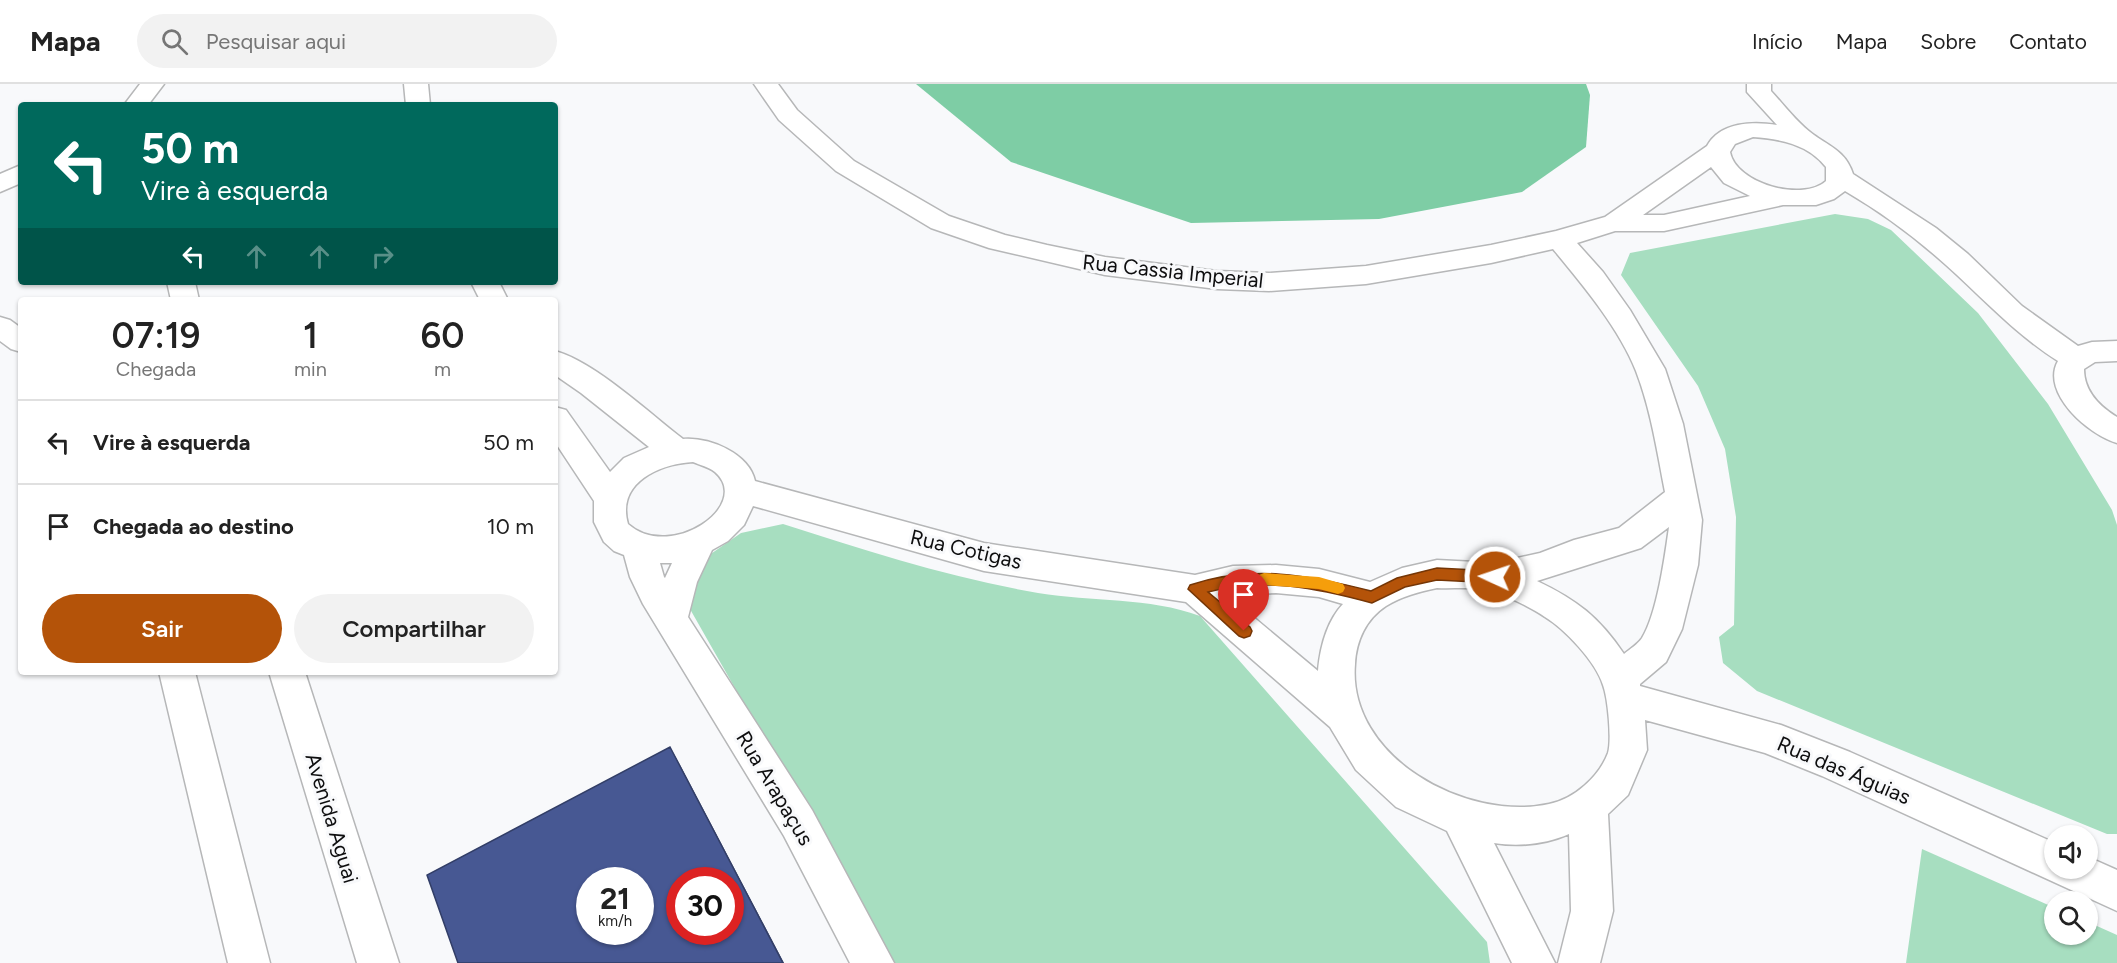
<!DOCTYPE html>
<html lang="pt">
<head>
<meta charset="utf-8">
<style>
	body { margin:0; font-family:Figtree,sans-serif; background:#f2f2f2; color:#222; height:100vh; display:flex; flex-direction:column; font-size:22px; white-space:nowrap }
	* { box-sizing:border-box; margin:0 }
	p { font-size:20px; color:#767676 }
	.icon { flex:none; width:33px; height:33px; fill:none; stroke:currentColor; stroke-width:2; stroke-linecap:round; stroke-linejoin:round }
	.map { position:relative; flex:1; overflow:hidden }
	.details { position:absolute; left:18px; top:213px; width:540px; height:378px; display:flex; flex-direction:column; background:#fff; border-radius:6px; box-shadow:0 2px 4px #0004 }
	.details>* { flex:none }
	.guide { position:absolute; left:18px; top:18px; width:540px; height:183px; border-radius:6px; box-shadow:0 2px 4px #0004; background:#00695c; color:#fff; overflow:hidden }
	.buttons { position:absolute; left:2044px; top:741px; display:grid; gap:12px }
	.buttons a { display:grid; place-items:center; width:54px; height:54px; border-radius:50%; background:#fff; box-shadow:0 2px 4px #0004; font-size:30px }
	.speed { position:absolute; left:576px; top:783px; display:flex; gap:12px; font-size:30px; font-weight:700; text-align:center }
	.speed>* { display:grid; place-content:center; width:78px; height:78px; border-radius:50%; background:#fff; box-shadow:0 2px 4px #0004; line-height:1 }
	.speed small { font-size:15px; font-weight:400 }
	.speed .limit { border:9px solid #d22; background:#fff; color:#111 }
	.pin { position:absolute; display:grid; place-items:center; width:51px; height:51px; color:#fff; margin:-62px -26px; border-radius:50% 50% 50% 0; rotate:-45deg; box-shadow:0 0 6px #0007 }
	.pin .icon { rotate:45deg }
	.me { position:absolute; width:66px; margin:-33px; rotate:273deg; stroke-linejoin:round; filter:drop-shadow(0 0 4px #0008) }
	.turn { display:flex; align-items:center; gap:21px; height:126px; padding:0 24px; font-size:27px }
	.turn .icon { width:78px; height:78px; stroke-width:2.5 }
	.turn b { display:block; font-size:42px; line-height:51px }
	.lanes { display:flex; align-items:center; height:57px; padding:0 24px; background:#0003; justify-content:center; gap:30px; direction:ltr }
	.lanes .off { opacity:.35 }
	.eta { display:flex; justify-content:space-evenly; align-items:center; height:102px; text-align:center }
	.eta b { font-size:36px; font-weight:600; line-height:42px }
	.button { display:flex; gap:12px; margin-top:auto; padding:12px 24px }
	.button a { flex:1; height:69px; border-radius:36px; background:#b45309; color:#fff; font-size:24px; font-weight:600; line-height:69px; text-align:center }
	.button a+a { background:#f2f2f2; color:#222 }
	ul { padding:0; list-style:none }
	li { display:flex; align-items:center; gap:18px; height:84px; padding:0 24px; border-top:2px solid #e0e0e0 }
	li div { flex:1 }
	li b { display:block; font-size:22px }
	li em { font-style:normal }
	header { display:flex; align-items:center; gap:36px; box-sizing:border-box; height:84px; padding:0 30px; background:#fff; border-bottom:2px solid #e0e0e0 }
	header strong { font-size:28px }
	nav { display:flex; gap:33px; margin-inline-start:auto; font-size:21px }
	.search { width:420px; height:54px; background:#f2f2f2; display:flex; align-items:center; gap:15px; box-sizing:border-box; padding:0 21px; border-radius:33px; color:#767676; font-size:22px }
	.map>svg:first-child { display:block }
	.green { fill:#a7dec0 }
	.forest { fill:#7ecda5 }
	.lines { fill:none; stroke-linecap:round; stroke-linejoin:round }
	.street-casing { stroke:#b6b7b8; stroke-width:3 }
	.street { fill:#fff; fill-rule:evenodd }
	.shaded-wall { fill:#323e67 }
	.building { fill:#475893; stroke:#323e67; stroke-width:1.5; fill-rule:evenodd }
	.route { fill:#b45309; stroke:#753606; stroke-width:1.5 }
	.slow { fill:#f59e0b }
	.labels { text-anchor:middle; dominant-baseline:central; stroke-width:6; stroke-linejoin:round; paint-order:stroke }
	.street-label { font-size:21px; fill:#0e0e0f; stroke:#f8f9fb }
</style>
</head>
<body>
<header>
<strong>Mapa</strong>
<div class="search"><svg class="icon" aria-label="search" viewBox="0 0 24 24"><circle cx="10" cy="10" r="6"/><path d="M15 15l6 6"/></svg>Pesquisar aqui</div>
<nav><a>Início</a><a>Mapa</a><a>Sobre</a><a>Contato</a></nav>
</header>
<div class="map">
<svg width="2117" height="879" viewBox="0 0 2117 879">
	<rect width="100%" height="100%" fill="#f8f9fb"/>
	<path class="green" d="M 1835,130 L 1868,135 L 1891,146 L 1978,229 L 2048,320 L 2112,426 L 2117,441 L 2117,750 L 2107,750 L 1757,607 L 1723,579 L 1719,553 L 1734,541 L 1736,433 L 1725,365 L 1698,302 L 1621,191 L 1630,169 Z
		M 783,440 C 867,467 951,494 1038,509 C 1092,518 1149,513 1200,532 L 1487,858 L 1490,879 L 891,879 L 686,518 L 702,476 L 741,449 Z
		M 1922,765 L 2055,824 L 2055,850 L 2088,850 L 2088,838 L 2117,851 L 2117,879 L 1906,879 Z"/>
	<path class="forest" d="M 916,0 L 1586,0 L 1590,11 L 1586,63 L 1522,108 L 1379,135 L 1191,139 L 1011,78 Z"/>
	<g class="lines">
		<defs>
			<path id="street" d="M 140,0 L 164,0 L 148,21 L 124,21 Z
				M 404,0 L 428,0 L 430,21 L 406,21 Z
				M 754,0 L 778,0 L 797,26 L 854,77 L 949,132 L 1005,151 L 1047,161 L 1105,173 L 1217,187 L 1269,189 L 1366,182 L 1491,161 L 1556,147 L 1605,133 L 1707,62 C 1720,38 1753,37 1777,41 L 1747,8 L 1747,0 L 1771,0 L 1771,7 C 1784,21 1798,40 1814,51 C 1831,63 1846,68 1853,90 L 1936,144 L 1968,170 L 2022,222 L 2078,262 L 2092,258 L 2117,257 L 2117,277 L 2095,278 L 2084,285 C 2084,307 2099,322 2117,333 L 2117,359 C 2089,351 2040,309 2058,277 C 2015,250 1983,214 1946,181 C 1915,153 1881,128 1845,107 L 1834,115 L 1816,121 L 1783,121 L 1664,147 L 1615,147 L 1577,159 L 1603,188 L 1630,226 L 1665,285 L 1683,340 L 1702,436 L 1698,481 L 1682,545 L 1666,578 L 1640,600 L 1640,602 L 1781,641 L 1850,668 L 2055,759 L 2055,784 L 2088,784 L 2088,773 L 2117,786 L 2117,827 L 1822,692 L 1765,669 L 1645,636 L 1647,666 L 1628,711 L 1608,730 L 1613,827 L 1600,879 L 1558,879 L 1571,827 L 1569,750 C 1546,760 1519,763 1494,759 L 1555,879 L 1512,879 L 1447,747 L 1396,723 L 1356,686 L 1330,643 L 1186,518 L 984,487 L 753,422 L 744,441 L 728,457 L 712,466 L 697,498 L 688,533 L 812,726 L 894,879 L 850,879 L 784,752 L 643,520 L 630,493 L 624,471 L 614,467 L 604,458 L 594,438 L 594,417 L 555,358 L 555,323 L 566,326 L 610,388 L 624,374 L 649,363 L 581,309 L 555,291 L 555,267 C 595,278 649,329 683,355 C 709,353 749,369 755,397 L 984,459 L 1195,491 L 1233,482 L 1276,481 L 1319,485 L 1370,498 L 1402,484 L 1437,476 L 1495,479 L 1540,469 L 1574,456 L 1619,444 L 1665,408 C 1657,367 1651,326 1636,287 C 1619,244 1582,200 1553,165 L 1491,179 L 1366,200 L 1269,207 L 1217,205 L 1105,191 L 989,164 L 931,144 L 836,87 L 779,36 ZM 1753,53 C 1780,55 1808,60 1826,83 L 1826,97 C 1803,118 1736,100 1730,68 L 1735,60 ZM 1711,83 L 1724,99 L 1750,112 L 1664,131 L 1643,131 ZM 693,378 C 700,381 709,383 715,388 C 753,421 671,478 628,440 C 616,398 660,380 693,378 ZM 1669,443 C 1665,472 1657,530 1642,554 C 1638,560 1630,565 1624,570 C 1599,533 1577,516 1537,497 L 1641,464 ZM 660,479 L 672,479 L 665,494 L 664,493 ZM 1437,504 C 1454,505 1475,502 1491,507 C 1506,511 1532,524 1545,533 C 1565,545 1596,578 1603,601 C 1608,614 1612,656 1608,669 C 1599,693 1574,715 1549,720 C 1466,738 1347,673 1355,580 C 1356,557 1366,535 1386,522 C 1402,512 1419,508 1437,504 ZM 1276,509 L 1319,513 L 1343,520 C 1327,537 1320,564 1318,587 L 1227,511 Z
				M 21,81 L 21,99 L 0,108 L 0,90 Z
				M 167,198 L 195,198 L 199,216 L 171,216 Z
				M 471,198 L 499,198 L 508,216 L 480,216 Z
				M 0,233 L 10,236 L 21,244 L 21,268 L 11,265 L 0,257 Z
				M 159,588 L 195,588 L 270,879 L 228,879 Z
				M 269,588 L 305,588 L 399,879 L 357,879 Z"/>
		</defs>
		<use href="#street" class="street-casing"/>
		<use href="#street" class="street"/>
	</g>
	<path class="shaded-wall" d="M 670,663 L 680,681 L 784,879 L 783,879 Z"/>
	<path class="building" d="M 670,663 L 783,879 L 458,879 L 427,791 ZM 590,796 L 640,796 L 640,848 L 590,848 ZM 680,796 L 730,796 L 730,848 L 680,848 Z"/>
	<path class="route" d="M 1437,484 L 1495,487 L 1500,489 L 1502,493 L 1500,497 L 1495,499 L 1437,496 L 1405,503 L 1372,519 C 1317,504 1264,493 1208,508 L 1250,543 L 1252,547 L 1250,552 L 1244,554 L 1239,552 L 1188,505 L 1190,501 C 1252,480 1309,491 1371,507 L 1397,494 Z"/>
	<path class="slow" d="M 1264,489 L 1319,493 L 1343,500 L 1345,504 L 1343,508 L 1338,510 L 1319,505 L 1264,501 L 1259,499 L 1257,495 L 1259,491 Z"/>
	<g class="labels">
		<g class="street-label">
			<text transform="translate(1173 187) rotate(6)">Rua Cassia Imperial</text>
			<text transform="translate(966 465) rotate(13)">Rua Cotigas</text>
			<text transform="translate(1844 686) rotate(23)">Rua das Águias</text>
			<text transform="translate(775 704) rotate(59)">Rua Arapaçus</text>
			<text transform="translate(332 734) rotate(73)">Avenida Aguai</text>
		</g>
	</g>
</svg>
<div class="buttons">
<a><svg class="icon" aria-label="sound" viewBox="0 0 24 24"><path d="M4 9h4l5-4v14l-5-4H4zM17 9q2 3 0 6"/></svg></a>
<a><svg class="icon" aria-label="search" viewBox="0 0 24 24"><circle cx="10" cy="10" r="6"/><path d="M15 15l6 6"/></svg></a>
</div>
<div class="speed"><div>21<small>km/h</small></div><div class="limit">30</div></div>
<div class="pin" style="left:1244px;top:547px;background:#d93025"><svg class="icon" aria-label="arrive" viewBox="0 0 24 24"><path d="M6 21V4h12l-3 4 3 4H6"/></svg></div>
<svg class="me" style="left:1495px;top:493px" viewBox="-20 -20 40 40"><circle r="17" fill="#b45309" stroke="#fff" stroke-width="3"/><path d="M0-11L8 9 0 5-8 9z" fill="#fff"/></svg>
<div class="guide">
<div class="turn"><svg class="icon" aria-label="left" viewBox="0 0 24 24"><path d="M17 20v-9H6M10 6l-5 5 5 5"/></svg><div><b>50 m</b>Vire à esquerda</div></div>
<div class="lanes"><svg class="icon" aria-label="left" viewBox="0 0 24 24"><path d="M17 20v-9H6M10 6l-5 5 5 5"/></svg><svg class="icon off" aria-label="ahead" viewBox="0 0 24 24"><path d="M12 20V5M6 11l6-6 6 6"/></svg><svg class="icon off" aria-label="ahead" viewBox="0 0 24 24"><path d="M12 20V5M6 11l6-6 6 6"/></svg><svg class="icon off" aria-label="right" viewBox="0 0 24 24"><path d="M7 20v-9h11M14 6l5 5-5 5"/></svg></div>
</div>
<section class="details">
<div class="eta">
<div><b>07:19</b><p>Chegada</p></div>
<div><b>1</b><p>min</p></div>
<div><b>60</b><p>m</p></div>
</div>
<ul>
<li><svg class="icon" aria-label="left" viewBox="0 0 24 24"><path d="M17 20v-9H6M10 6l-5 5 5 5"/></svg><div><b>Vire à esquerda</b></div><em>50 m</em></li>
<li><svg class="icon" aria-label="arrive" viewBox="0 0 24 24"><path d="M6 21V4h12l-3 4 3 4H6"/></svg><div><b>Chegada ao destino</b></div><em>10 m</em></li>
</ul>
<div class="button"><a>Sair</a><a>Compartilhar</a></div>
</section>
</div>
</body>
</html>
